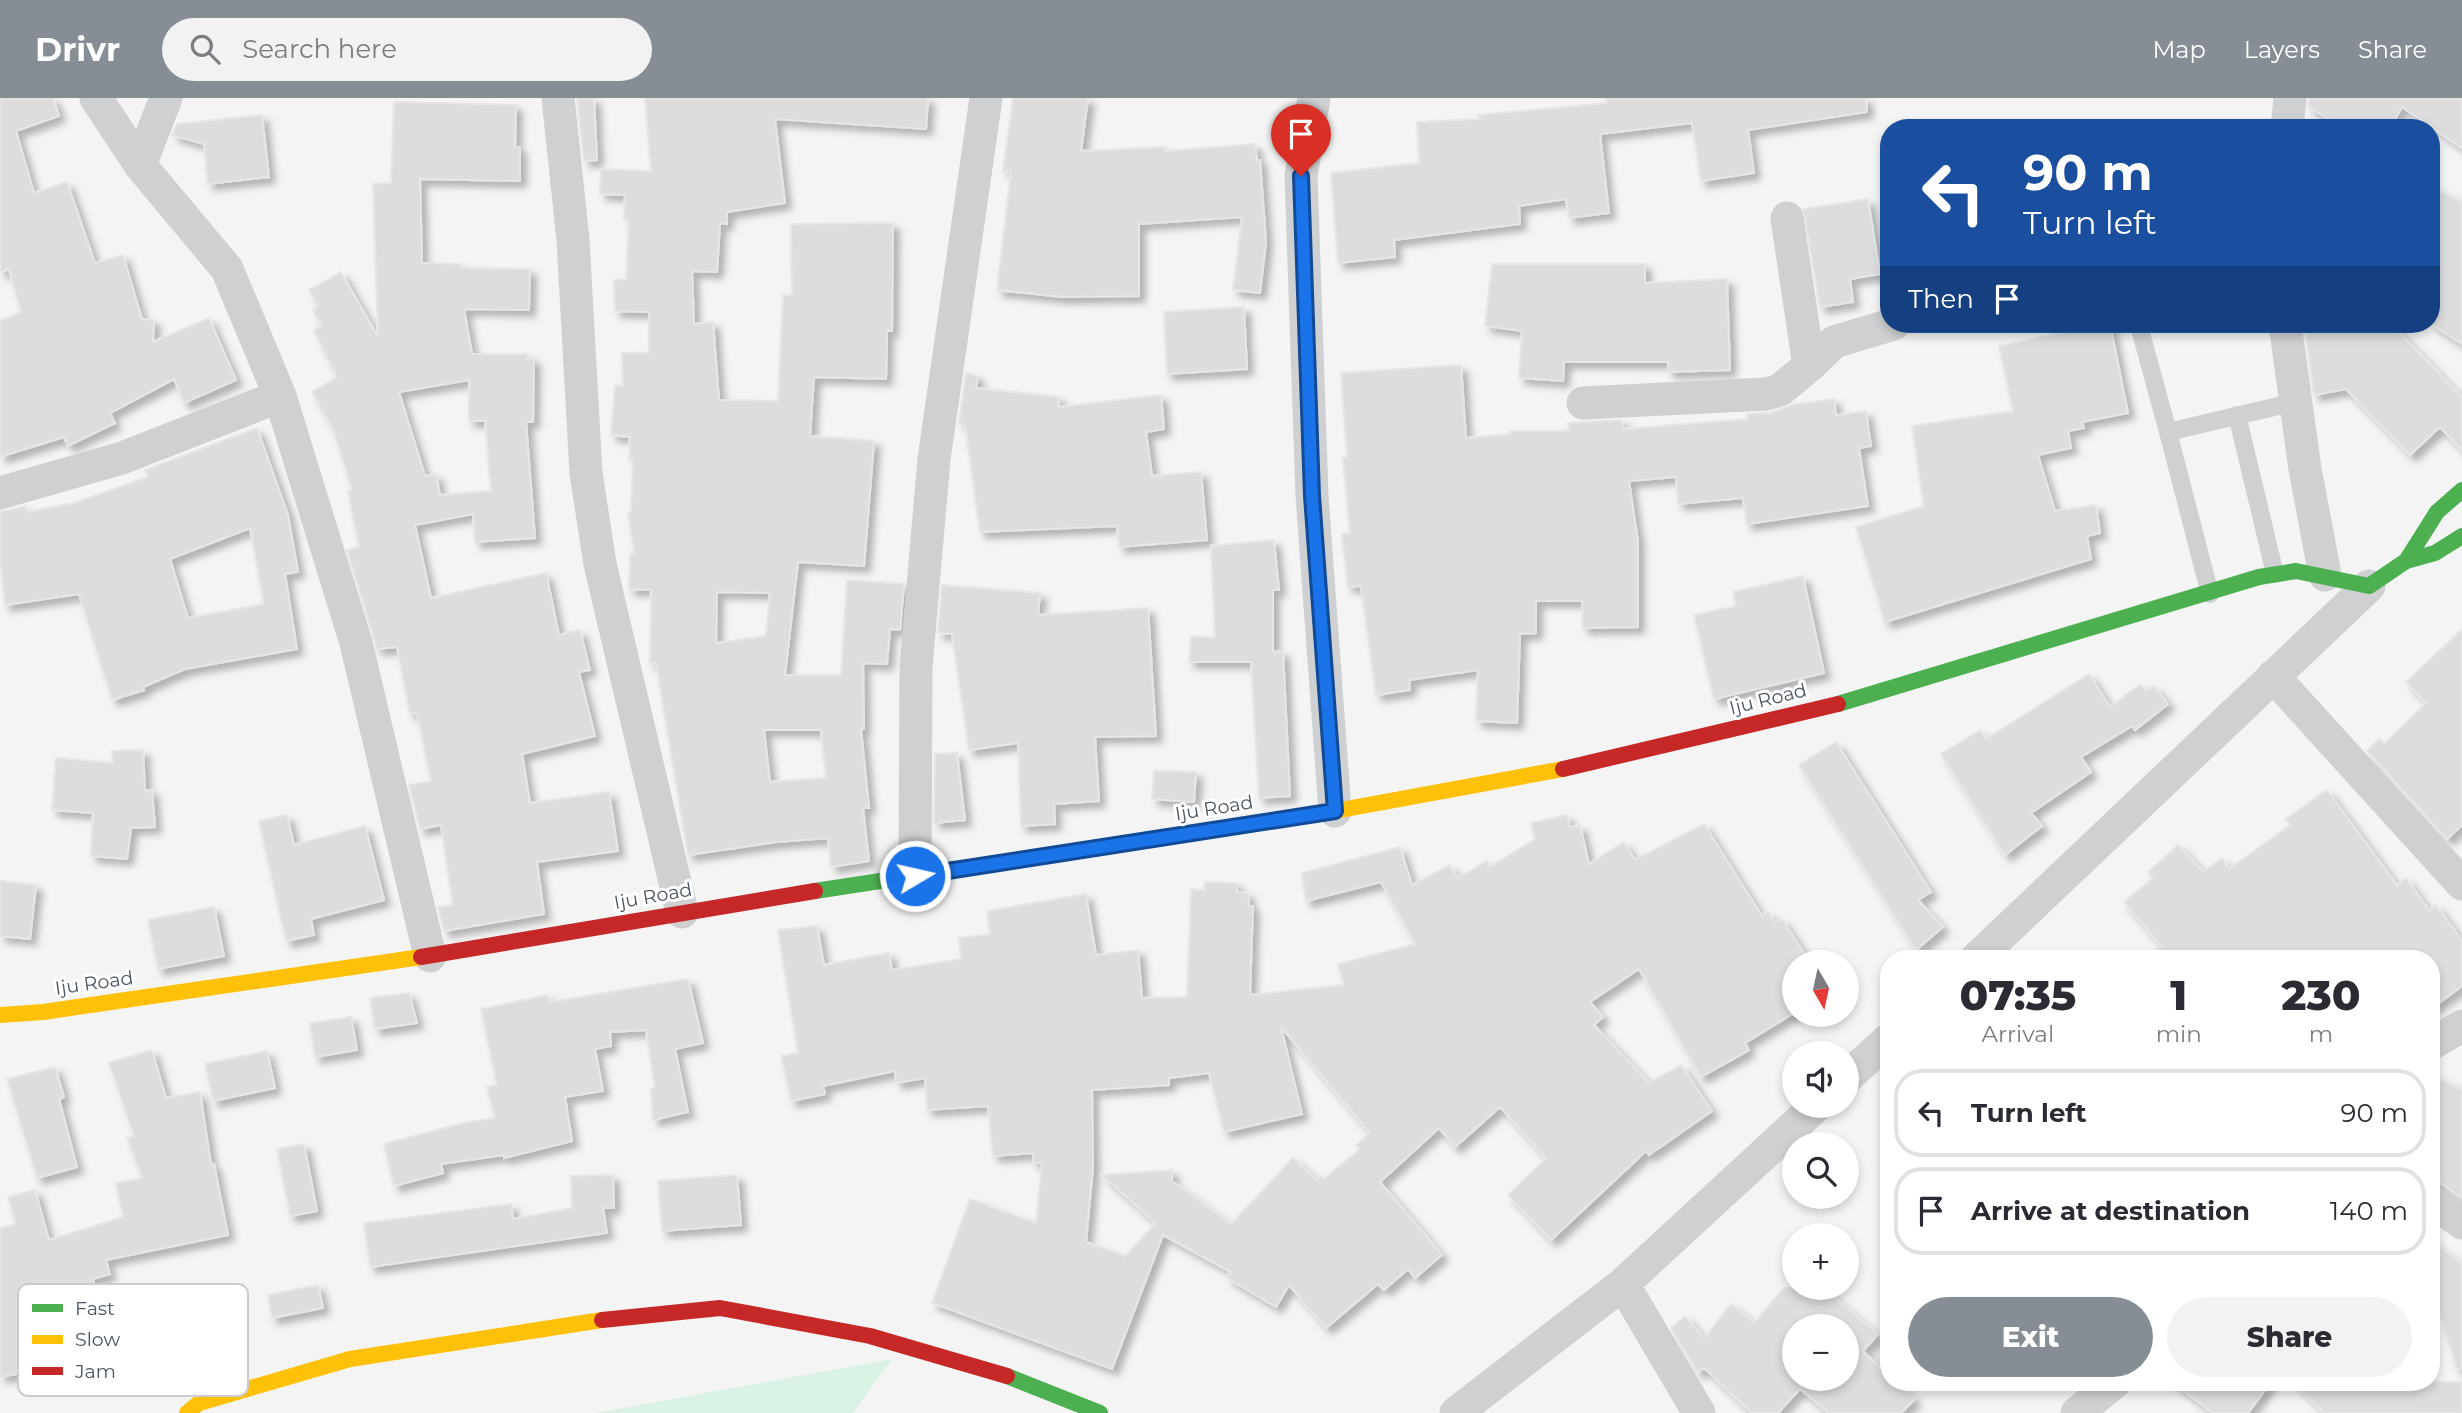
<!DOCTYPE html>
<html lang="en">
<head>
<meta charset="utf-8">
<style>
	body { margin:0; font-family:Montserrat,sans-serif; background:#f2f2f3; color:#2b2b33; height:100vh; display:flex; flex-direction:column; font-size:26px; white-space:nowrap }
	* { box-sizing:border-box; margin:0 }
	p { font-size:23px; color:#7c7c81 }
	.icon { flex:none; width:38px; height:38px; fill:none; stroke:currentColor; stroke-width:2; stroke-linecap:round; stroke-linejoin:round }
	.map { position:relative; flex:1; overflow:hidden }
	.panel { position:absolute; left:1880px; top:852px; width:560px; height:441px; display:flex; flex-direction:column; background:#fff; border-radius:28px; box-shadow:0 4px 10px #0003 }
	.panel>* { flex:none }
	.banner { position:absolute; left:1880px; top:21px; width:560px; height:214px; border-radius:28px; box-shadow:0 4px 10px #0003; background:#1a4fa0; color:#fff; overflow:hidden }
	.needle { width:46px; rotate:171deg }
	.controls { position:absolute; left:1782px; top:852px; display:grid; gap:14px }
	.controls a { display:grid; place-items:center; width:77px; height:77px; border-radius:50%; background:#fff; box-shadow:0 4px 10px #0003; font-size:35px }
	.pin { position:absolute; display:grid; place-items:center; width:60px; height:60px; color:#fff; margin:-72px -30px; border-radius:50% 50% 50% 0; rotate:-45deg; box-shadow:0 0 7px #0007 }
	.pin .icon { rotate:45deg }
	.me { position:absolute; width:77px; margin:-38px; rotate:81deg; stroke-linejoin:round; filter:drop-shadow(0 0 5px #0008) }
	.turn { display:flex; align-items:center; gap:24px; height:147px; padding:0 28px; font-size:32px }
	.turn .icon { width:91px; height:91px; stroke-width:2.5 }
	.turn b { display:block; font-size:49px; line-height:60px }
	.then { display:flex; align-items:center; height:66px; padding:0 28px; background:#0003; gap:14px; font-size:26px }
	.eta { display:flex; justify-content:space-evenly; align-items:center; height:119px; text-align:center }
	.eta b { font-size:42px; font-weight:800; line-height:49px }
	.cta { display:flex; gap:14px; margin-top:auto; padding:14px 28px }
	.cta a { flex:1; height:80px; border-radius:42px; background:#868d94; color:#fff; font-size:28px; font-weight:800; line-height:80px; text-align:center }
	.cta a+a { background:#f2f2f3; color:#2b2b33 }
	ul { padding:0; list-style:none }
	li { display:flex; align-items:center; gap:21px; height:88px; margin:0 14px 10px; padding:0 14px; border:4px solid #e1e1e2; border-radius:28px }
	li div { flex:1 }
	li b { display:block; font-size:26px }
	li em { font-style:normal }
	header { display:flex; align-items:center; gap:42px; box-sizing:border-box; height:98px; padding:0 35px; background:#868d94; color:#fff }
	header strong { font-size:33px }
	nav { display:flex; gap:38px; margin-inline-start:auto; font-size:24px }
	.search { width:490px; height:63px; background:#f2f2f3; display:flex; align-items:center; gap:18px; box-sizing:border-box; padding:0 24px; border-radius:38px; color:#7c7c81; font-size:26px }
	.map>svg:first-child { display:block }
	.green { fill:#d9f2e3 }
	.building { fill:#ddddde; stroke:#e5e6e7; stroke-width:2; fill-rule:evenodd; filter:url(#shadow) }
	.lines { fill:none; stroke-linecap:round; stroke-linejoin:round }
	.lane { stroke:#ced0d2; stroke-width:18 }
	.street { stroke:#ced0d2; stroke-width:33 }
	.fast { stroke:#4caf50; stroke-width:16 }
	.slow { stroke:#ffc107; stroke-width:16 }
	.jam { stroke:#c62828; stroke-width:16 }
	.route-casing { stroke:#114b97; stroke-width:18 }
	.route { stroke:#1a73e8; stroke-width:12 }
	.labels { text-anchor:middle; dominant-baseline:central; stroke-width:6; stroke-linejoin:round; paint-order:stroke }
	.street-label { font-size:19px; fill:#4a5661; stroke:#fff }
	.key { fill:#fff; stroke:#c9ccd0; stroke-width:2 }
	.key-label { font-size:19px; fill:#4a5661 }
</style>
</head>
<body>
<header>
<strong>Drivr</strong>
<div class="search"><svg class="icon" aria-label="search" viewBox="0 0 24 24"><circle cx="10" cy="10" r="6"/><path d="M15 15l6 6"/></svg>Search here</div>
<nav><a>Map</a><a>Layers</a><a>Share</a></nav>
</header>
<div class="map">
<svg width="2462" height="1315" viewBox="0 0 2462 1315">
	<defs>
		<filter id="shadow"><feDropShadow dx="6" dy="6" stdDeviation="3.5" flood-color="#0004"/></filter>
	</defs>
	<rect width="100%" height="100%" fill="#f4f4f4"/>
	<path class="green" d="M 892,1261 L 853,1315 L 596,1315 Z"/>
	<path class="building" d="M 0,0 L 53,0 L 59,18 L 16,33 L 34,95 L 67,84 L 95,165 L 123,157 L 142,221 L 154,222 L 153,244 L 209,220 L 236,282 L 184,305 L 174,281 L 110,315 L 115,325 L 68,348 L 64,339 L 0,359 L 0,223 L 21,214 L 9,171 L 0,174 Z
		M 577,0 L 594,0 L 597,62 L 584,63 Z
		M 645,0 L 928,0 L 926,31 L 775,21 L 785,105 L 727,114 L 727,126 L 720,125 L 717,174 L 692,173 L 694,226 L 713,224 L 719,302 L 778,303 L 783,197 L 792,197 L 791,126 L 893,125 L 892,233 L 887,233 L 886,281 L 814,279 L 810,338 L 874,343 L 864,468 L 798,464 L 785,577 L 841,577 L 847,482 L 904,486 L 900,532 L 890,531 L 887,566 L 863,565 L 864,631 L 861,631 L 869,710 L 863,710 L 869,763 L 831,769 L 828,740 L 777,744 L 688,757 L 656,565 L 650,565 L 651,492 L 629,491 L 630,456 L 634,455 L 628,414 L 631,414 L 633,361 L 629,361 L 630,339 L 611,337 L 615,287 L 623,288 L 622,255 L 649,255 L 649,214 L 615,213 L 614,182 L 626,181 L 629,123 L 624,122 L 625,97 L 600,96 L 601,71 L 651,73 ZM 717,494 L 770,495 L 766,538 L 716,545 ZM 764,632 L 821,632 L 826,680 L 770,684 Z
		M 1013,0 L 1088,0 L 1081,53 L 1165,49 L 1165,53 L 1255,46 L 1257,62 L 1260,62 L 1266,144 L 1260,195 L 1233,192 L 1242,119 L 1139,126 L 1139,198 L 1062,199 L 997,192 L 1011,74 L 1003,73 Z
		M 1606,0 L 1866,0 L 1867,14 L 1748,32 L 1754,75 L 1701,83 L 1692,25 L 1600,36 L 1609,115 L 1569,120 L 1566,101 L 1519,108 L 1520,126 L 1394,142 L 1395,159 L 1338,165 L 1331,75 L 1419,65 L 1417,24 L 1482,21 L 1478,17 L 1607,5 Z
		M 2309,0 L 2462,0 L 2462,50 L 2402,9 L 2390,30 L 2345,30 L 2308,9 Z
		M 394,4 L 516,7 L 515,49 L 520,49 L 520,83 L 420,81 L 422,165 L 460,166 L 460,170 L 530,171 L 529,212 L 464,211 L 472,256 L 528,256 L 527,261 L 534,261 L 533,324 L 526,324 L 535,440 L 475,444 L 473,416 L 415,427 L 431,500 L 546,475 L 559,537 L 580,532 L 590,572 L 579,574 L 595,638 L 522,656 L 530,705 L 609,694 L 618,753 L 537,764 L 544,816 L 444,833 L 438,809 L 453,807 L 441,727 L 420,731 L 409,687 L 431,683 L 417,615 L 410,616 L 397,549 L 377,551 L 347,452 L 359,449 L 348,393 L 352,392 L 333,331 L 312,294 L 337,279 L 314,232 L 322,228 L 313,212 L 318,208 L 309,192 L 341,174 L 378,239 L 373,86 L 391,85 ZM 469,282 L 469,323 L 485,323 L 491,393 L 440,397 L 436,376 L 425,378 L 399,294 Z
		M 262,17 L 269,79 L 208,86 L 204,46 L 172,37 L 177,26 Z
		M 2431,88 L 2462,104 L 2462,246 L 2431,226 Z
		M 1868,101 L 1880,176 L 1850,181 L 1853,204 L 1820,209 L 1803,111 Z
		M 1492,166 L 1645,166 L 1645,185 L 1727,181 L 1730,272 L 1668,274 L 1668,264 L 1564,264 L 1563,283 L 1519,280 L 1522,233 L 1485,228 Z
		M 1244,209 L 1247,271 L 1167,276 L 1164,214 Z
		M 2103,226 L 2110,226 L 2128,315 L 2082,324 L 2084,330 L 2068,333 L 2071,350 L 2038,357 L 2055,413 L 2096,407 L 2100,435 L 2087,438 L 2091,461 L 1885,524 L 1856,429 L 1924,408 L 1912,328 L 2013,313 L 1999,248 Z
		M 2304,226 L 2391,226 L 2462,299 L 2462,352 L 2440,329 L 2410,357 L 2346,291 L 2314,297 Z
		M 1461,267 L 1466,340 L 1510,336 L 1510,333 L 1569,333 L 1568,325 L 1580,324 L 1622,322 L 1623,331 L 1748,321 L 1747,316 L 1771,315 L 1792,307 L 1834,301 L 1836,317 L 1866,313 L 1871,348 L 1859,350 L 1868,408 L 1747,426 L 1743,400 L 1678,406 L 1676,379 L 1629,383 L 1638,444 L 1638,529 L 1583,530 L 1582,503 L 1536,503 L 1536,535 L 1520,536 L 1517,625 L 1476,623 L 1478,572 L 1409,582 L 1410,592 L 1376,597 L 1361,488 L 1348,489 L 1342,436 L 1350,435 L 1343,360 L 1347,359 L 1341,275 Z
		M 966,275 L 978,278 L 976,290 L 1059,299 L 1058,309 L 1161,297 L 1164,331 L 1146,334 L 1152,378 L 1201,374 L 1207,442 L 1119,449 L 1117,428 L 980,434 L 965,326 L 959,325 Z
		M 257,330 L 288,417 L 298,474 L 285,476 L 297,551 L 185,571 L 143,589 L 144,592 L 112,602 L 79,496 L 5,507 L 0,462 L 0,414 L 26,408 L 27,414 L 74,405 L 148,379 L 145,372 ZM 250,430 L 264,506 L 188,520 L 170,461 Z
		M 1274,442 L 1279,492 L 1273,492 L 1273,554 L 1283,553 L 1290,698 L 1259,700 L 1251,564 L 1189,564 L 1191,538 L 1215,540 L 1211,448 Z
		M 1803,478 L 1824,575 L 1714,601 L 1694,517 L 1736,508 L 1733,494 Z
		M 942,487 L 1040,495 L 1038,517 L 1148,510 L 1156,638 L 1095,639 L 1099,703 L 1054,706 L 1055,726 L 1021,728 L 1018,645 L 969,652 L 952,536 L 938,535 Z
		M 2462,531 L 2462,727 L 2447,741 L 2367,653 L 2379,641 L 2384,646 L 2426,605 L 2406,584 Z
		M 2089,576 L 2110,609 L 2140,586 L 2146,593 L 2154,588 L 2168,606 L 2135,632 L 2132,628 L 2081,659 L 2091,674 L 2031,715 L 2042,728 L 2005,757 L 1941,656 L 1980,632 L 1986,641 Z
		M 1836,644 L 1931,794 L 1918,802 L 1943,829 L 1916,852 L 1799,667 Z
		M 143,652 L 145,693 L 152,692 L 155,729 L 131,730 L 127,761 L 91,758 L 93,715 L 52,712 L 56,660 L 113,665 L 112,653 Z
		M 957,655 L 965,722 L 934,725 L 935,656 Z
		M 1154,673 L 1196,674 L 1194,704 L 1152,701 Z
		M 2327,692 L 2397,787 L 2406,780 L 2429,812 L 2436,807 L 2462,843 L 2462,888 L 2431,911 L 2431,861 L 2144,861 L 2162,848 L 2124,804 L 2153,780 L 2148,774 L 2178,747 L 2203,774 L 2222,760 L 2229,771 L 2290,727 L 2286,721 Z
		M 287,717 L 294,747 L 365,728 L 384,802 L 311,821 L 314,837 L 286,843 L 259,723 Z
		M 1567,717 L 1570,729 L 1580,727 L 1589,766 L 1624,744 L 1635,762 L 1704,726 L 1762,818 L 1768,814 L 1775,825 L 1782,821 L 1807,860 L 1794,864 L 1794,915 L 1745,945 L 1749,952 L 1701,979 L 1639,871 L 1590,904 L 1603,919 L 1594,927 L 1649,985 L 1681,967 L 1712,1013 L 1649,1057 L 1646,1053 L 1551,1142 L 1508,1097 L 1546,1060 L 1500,1009 L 1455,1049 L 1439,1030 L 1380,1084 L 1442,1157 L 1415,1180 L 1408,1171 L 1384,1192 L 1378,1186 L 1326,1230 L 1289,1187 L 1276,1209 L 1227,1180 L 1231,1174 L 1163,1137 L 1112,1271 L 932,1205 L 970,1101 L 1036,1125 L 1042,1065 L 1033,1065 L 1033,1055 L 993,1058 L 988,1008 L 927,1012 L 925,980 L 896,985 L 895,973 L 823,988 L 825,996 L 791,1003 L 781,958 L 798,955 L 778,832 L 817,828 L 824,867 L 889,855 L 892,872 L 961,861 L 959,840 L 990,836 L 987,813 L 1086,796 L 1096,857 L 1138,852 L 1142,900 L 1187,899 L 1191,791 L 1204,792 L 1205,784 L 1237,785 L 1237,794 L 1248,795 L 1249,808 L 1253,808 L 1250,897 L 1344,887 L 1338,866 L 1415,846 L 1381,784 L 1306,803 L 1302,775 L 1400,749 L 1412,787 L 1450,767 L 1458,780 L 1487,763 L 1490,769 L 1535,741 L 1531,725 ZM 1281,929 L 1370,1035 L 1356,1047 L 1360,1051 L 1324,1081 L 1321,1078 L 1317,1082 L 1293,1060 L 1231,1126 L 1172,1083 L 1172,1072 L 1102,1077 L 1156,1125 L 1125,1158 L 1086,1144 L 1093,1069 L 1092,992 L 1169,987 L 1169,980 L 1209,975 L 1224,1034 L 1302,1016 Z
		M 0,783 L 36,787 L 30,841 L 0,838 Z
		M 214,809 L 224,858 L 158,871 L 148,822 Z
		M 688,881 L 703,945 L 675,951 L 688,1014 L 653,1022 L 651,991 L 655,990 L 646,932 L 610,934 L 611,948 L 595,951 L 603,993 L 565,999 L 572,1043 L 504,1060 L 504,1057 L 441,1066 L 443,1075 L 394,1088 L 384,1046 L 463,1025 L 495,1020 L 487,989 L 497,987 L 481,911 L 548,897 L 550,904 Z
		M 409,895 L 417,925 L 375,931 L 370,900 Z
		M 351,919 L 357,952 L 315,959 L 310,925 Z
		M 152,952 L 166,1000 L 200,994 L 211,1067 L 214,1066 L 228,1137 L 106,1162 L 110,1176 L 93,1181 L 108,1259 L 0,1279 L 0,1130 L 16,1126 L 8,1099 L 35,1092 L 49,1142 L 123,1119 L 116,1085 L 142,1080 L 127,1040 L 134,1038 L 109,965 Z
		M 267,953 L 275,990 L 213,1003 L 205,966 Z
		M 55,969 L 64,999 L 59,1001 L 77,1069 L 37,1080 L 7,981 Z
		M 2431,977 L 2462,991 L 2462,1100 L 2442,1086 L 2431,1083 Z
		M 304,1046 L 317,1113 L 290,1118 L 277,1051 Z
		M 613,1077 L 614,1110 L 603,1110 L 607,1135 L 370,1169 L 364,1125 L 511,1106 L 513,1121 L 572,1110 L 571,1078 Z
		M 737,1077 L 741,1127 L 662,1133 L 658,1083 Z
		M 2431,1143 L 2462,1166 L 2462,1270 L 2457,1271 L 2431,1189 Z
		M 318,1187 L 323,1210 L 272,1220 L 268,1197 Z
		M 1784,1190 L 1823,1190 L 1878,1236 L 1863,1253 L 1888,1277 L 1888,1284 L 1897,1284 L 1915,1301 L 1901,1315 L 1829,1315 L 1800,1291 L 1778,1315 L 1752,1315 L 1704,1270 L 1698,1275 L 1671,1230 L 1685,1218 L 1704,1240 L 1731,1206 L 1754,1225 ZM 1794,1228 L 1846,1228 L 1846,1281 L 1794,1281 Z
		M 2172,1284 L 2271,1284 L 2248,1315 L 2213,1315 Z
		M 2293,1284 L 2462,1284 L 2462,1315 L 2324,1315 Z"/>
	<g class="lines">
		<path class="lane" d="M 2147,226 L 2142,227 L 2141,235 L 2168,334
			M 2237,317 L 2275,476
			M 2210,496 L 2168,334 L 2295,304"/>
		<path class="street" d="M 96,0 L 140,67 L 227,171 L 280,298 L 356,545 L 430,858
			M 558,0 L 573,142 L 586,375 L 600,466 L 682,814
			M 1314,0 L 1301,78 L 1312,398 L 1335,713
			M 2287,30 L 2290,0
			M 140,67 L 166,0
			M 1787,120 L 1809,268 L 1834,244 L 1894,226
			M 2285,226 L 2305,371 L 2325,477
			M 1583,305 L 1766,296 L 1780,292 L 1809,268
			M 0,395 L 122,360 L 280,298
			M 2273,578 L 2462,786
			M 915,778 L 916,569 L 934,361 L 986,0
			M 1976,861 L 2369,488
			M 2431,946 L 2462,928
			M 1846,980 L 1888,942
			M 2431,1102 L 2462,1125
			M 1623,1186 L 1699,1315
			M 1456,1315 L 1623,1186 L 1816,1008
			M 2077,1315 L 2115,1284"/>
		<path class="fast" d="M 2406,463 L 2437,414 L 2462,392
			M 1838,606 L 2259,479 L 2296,473 L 2369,488 L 2406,463 L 2435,455 L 2462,438
			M 815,793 L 1076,753
			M 1007,1278 L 1100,1315"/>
		<path class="slow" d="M 1076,753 L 1335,713 L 1563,671
			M 0,917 L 43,914 L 421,859
			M 187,1315 L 199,1305 L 350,1261 L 602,1222"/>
		<path class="jam" d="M 1563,671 L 1838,606
			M 421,859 L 815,793
			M 602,1222 L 720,1210 L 870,1238 L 1007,1278"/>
	</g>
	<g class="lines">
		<defs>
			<path id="route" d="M 915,778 L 1335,713 L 1312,398 L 1301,78"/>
		</defs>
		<use href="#route" class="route-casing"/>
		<use href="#route" class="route"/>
	</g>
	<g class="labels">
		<g class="street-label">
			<text transform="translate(1768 601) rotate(-14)">Iju Road</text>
			<text transform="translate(1214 710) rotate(-9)">Iju Road</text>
			<text transform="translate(653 798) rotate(-10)">Iju Road</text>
			<text transform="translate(94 885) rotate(-8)">Iju Road</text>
		</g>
	</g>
	<rect x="18" y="1186" width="230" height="112" rx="10" class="key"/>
	<rect x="32" y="1206" width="31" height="8" fill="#4caf50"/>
	<rect x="32" y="1237" width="31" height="9" fill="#ffc107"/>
	<rect x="32" y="1269" width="31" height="8" fill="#c62828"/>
	<g class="key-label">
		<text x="75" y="1217">Fast</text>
		<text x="75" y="1248">Slow</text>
		<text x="75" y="1280">Jam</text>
	</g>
</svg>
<div class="controls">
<a><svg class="needle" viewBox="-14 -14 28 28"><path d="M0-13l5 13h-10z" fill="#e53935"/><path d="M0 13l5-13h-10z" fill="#7c7c81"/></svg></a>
<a><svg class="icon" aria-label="sound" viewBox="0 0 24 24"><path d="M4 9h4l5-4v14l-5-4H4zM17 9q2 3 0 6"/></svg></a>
<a><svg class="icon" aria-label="search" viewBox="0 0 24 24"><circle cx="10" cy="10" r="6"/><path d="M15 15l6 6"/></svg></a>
<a>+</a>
<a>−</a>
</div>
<div class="pin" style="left:1301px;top:78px;background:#d93025"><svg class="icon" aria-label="arrive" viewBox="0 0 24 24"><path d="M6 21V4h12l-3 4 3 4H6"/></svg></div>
<svg class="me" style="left:915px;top:778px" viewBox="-20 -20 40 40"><circle r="17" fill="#1a73e8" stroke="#fff" stroke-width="3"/><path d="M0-11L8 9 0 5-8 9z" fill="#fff"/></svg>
<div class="banner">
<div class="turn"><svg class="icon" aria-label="left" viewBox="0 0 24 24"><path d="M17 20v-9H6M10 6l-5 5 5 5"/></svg><div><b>90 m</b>Turn left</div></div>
<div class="then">Then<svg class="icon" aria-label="arrive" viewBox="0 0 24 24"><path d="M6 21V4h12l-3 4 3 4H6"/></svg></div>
</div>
<section class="panel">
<div class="eta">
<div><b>07:35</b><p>Arrival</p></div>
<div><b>1</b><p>min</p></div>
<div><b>230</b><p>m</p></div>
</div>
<ul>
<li><svg class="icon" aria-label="left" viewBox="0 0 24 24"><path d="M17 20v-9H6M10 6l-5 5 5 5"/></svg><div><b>Turn left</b></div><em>90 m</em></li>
<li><svg class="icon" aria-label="arrive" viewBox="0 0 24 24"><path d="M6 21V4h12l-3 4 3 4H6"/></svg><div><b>Arrive at destination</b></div><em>140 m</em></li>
</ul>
<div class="cta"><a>Exit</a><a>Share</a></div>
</section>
</div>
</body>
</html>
